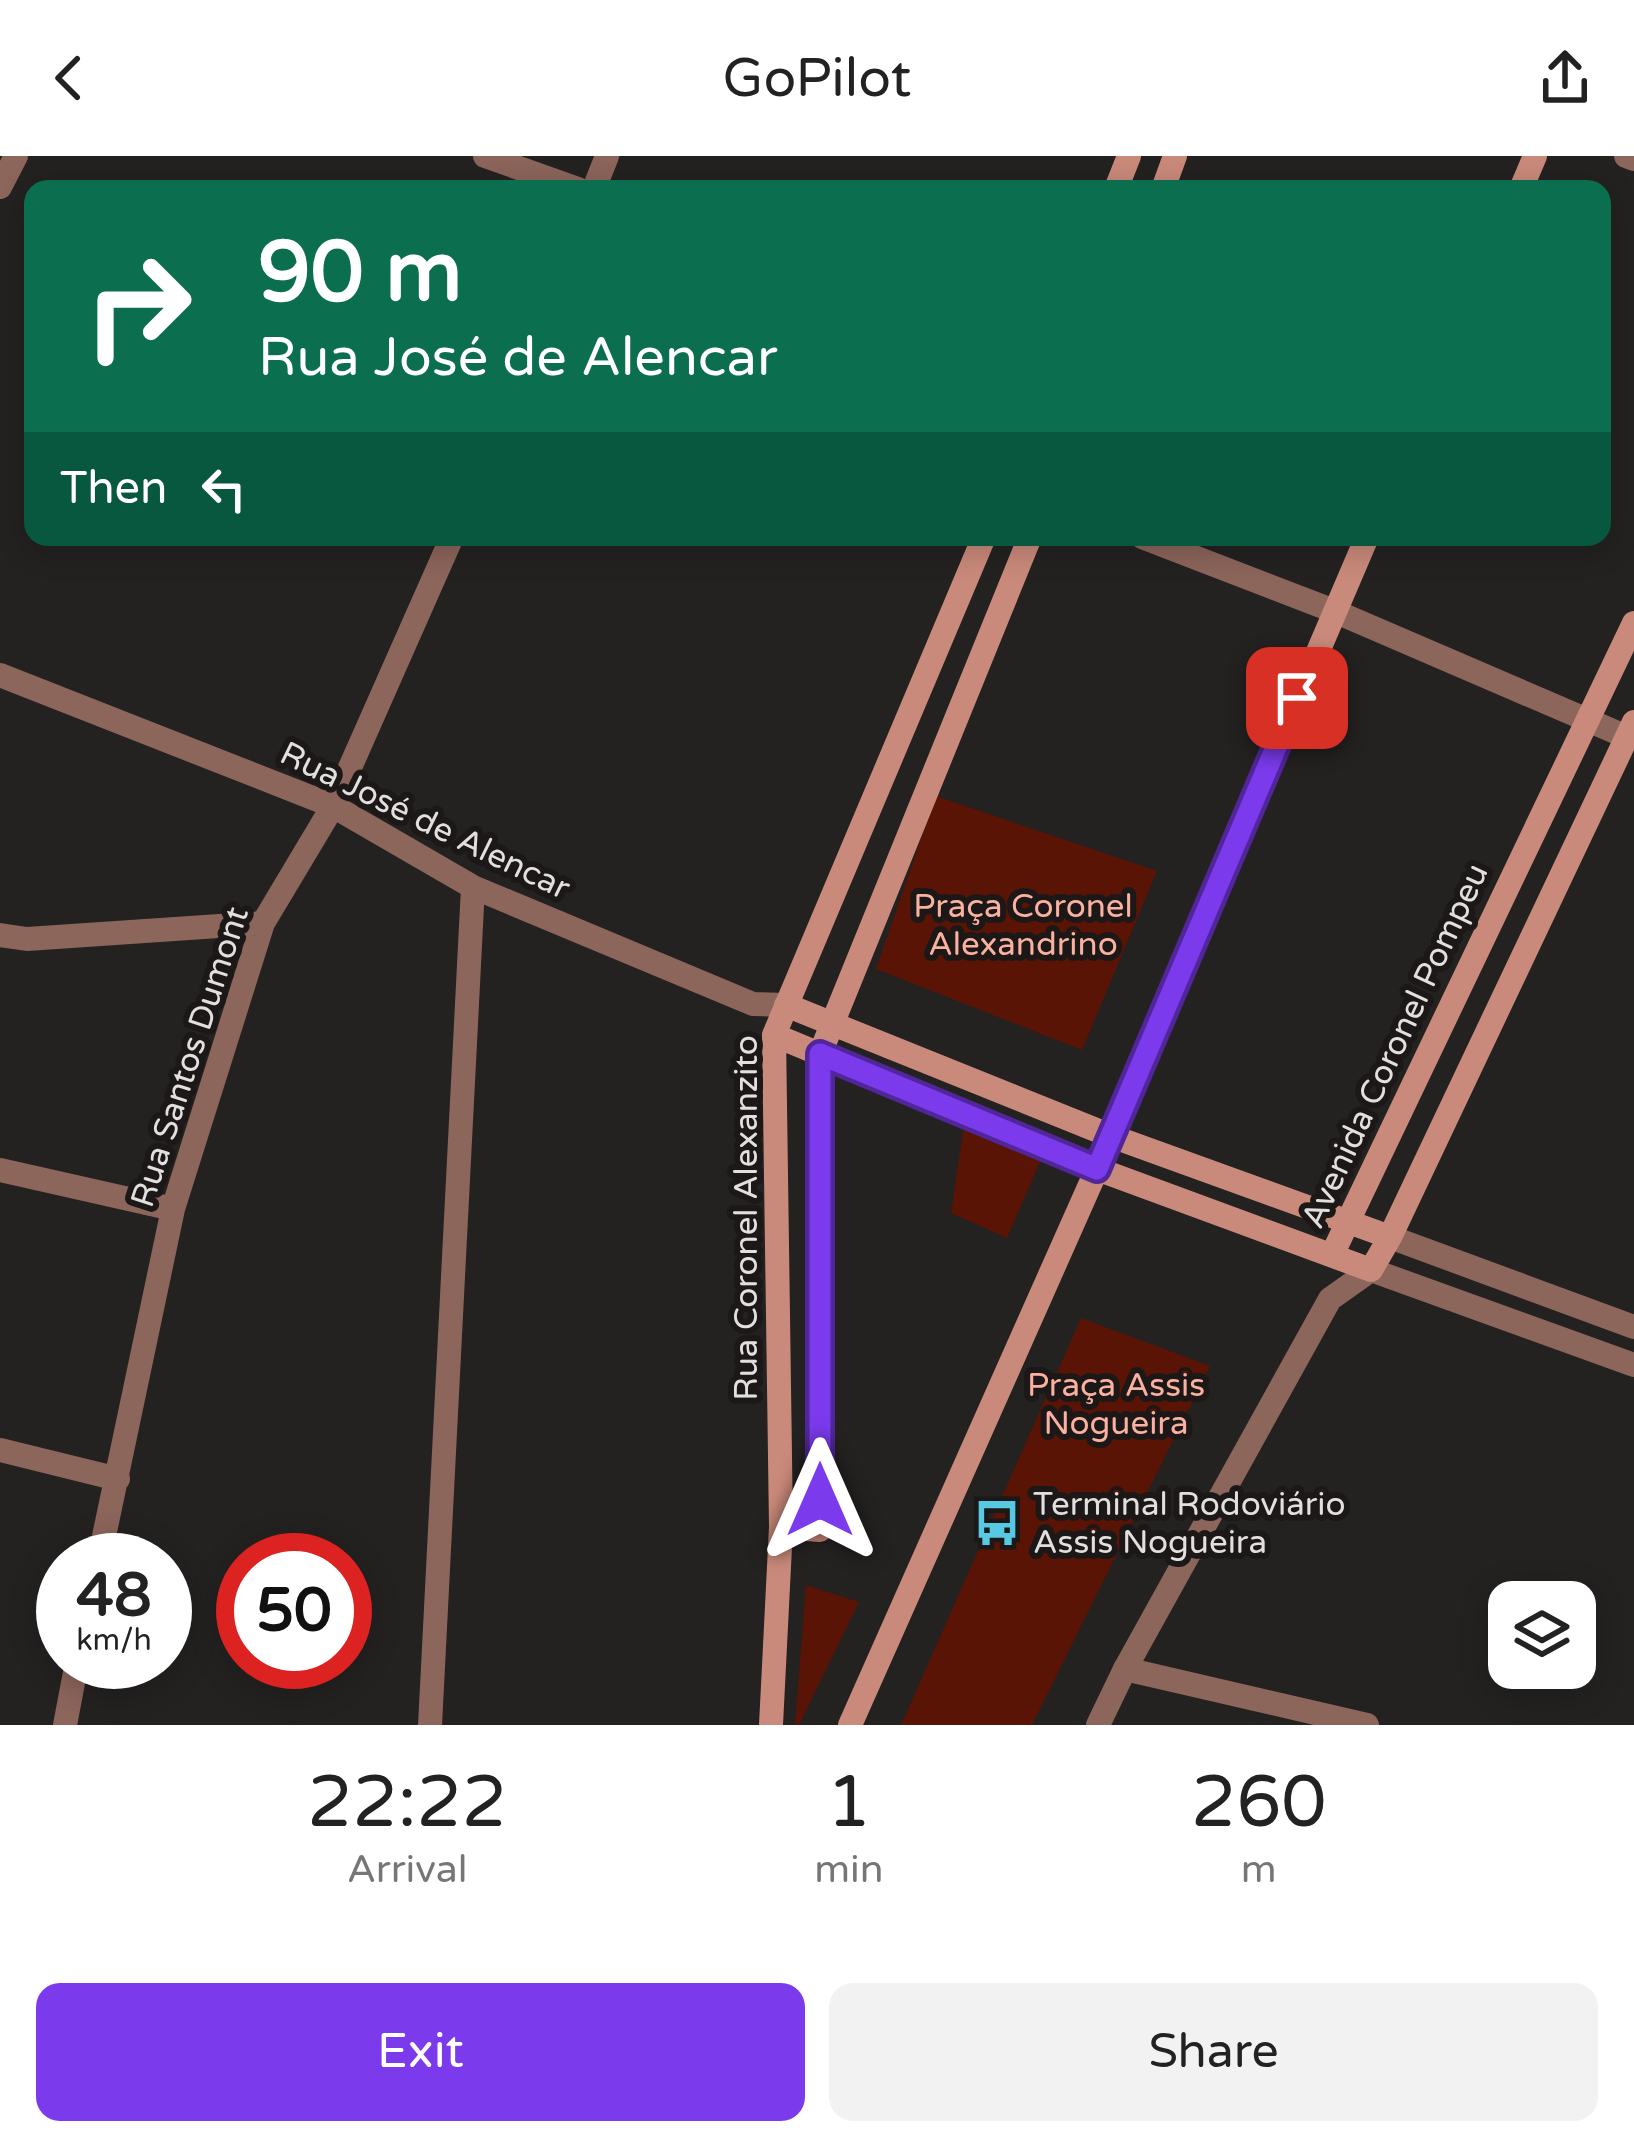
<!DOCTYPE html>
<html lang="en">
<head>
<meta charset="utf-8">
<style>
	body { margin:0; font-family:"Varela Round",sans-serif; background:#f2f2f2; color:#222; height:100vh; display:flex; flex-direction:column; font-size:45px; white-space:nowrap }
	* { box-sizing:border-box; margin:0 }
	p { font-size:39px; color:#767676 }
	.icon { flex:none; width:66px; height:66px; fill:none; stroke:currentColor; stroke-width:2; stroke-linecap:round; stroke-linejoin:round }
	.map { position:relative; height:1569px; overflow:hidden }
	.sheet { display:flex; flex-direction:column; background:#fff; flex:1 }
	.sheet>* { flex:none }
	.guide { position:absolute; left:24px; top:24px; width:1587px; height:366px; border-radius:24px; box-shadow:0 6px 30px #0003; background:#0b6e4f; color:#fff; overflow:hidden }
	.fabs { position:absolute; left:1488px; top:1425px; display:grid; gap:24px }
	.fabs a { display:grid; place-items:center; width:108px; height:108px; border-radius:24px; background:#fff; box-shadow:0 6px 30px #0003; font-size:60px }
	.speed { position:absolute; left:36px; top:1377px; display:flex; gap:24px; font-size:60px; font-weight:700; text-align:center }
	.speed>* { display:grid; place-content:center; width:156px; height:156px; border-radius:50%; background:#fff; box-shadow:0 6px 30px #0003; line-height:1 }
	.speed small { font-size:30px; font-weight:400 }
	.speed .limit { border:18px solid #d22; background:#fff; color:#111 }
	.pin { position:absolute; display:grid; place-items:center; width:102px; height:102px; color:#fff; margin:-51px; border-radius:24px; box-shadow:0 6px 18px #0006 }
	.me { position:absolute; width:132px; margin:-66px; rotate:0deg; stroke-linejoin:round; filter:drop-shadow(0 0 9px #0008) }
	.turn { display:flex; align-items:center; gap:42px; height:252px; padding:0 36px; font-size:54px }
	.turn .icon { width:156px; height:156px; stroke-width:2.5 }
	.turn b { display:block; font-size:84px; line-height:102px }
	.then { display:flex; align-items:center; height:114px; padding:0 36px; background:#0003; gap:24px; font-size:45px }
	.eta { display:flex; justify-content:space-evenly; align-items:center; height:204px; text-align:center }
	.eta b { font-size:72px; font-weight:600; line-height:84px }
	.button { display:flex; gap:24px; margin-top:auto; padding:24px 36px }
	.button a { flex:1; height:138px; border-radius:24px; background:#7c3aed; color:#fff; font-size:48px; font-weight:600; line-height:138px; text-align:center }
	.button a+a { background:#f2f2f2; color:#222 }
	header { display:flex; justify-content:space-between; align-items:center; height:156px; padding:0 36px; background:#fff; font-size:54px; font-weight:600 }
	.map>svg:first-child { display:block }
	.green { fill:#591405 }
	.lines { fill:none; stroke-linecap:round; stroke-linejoin:round }
	.minor { stroke:#8c655b; stroke-width:24 }
	.tertiary { stroke:#8c655b; stroke-width:24 }
	.secondary { stroke:#ca8a7b; stroke-width:24 }
	.route-casing { stroke:#51269a; stroke-width:30 }
	.route { stroke:#7c3aed; stroke-width:21 }
	.labels { text-anchor:middle; dominant-baseline:central; stroke-width:12; stroke-linejoin:round; paint-order:stroke }
	.street-label { font-size:33px; fill:#e2e0df; stroke:#1b1817 }
	.park-label { font-size:33px; fill:#fab19f; stroke:#1b1817 }
	.poi-label { font-size:33px; fill:#e2e0df; stroke:#1b1817; text-anchor:start }
</style>
</head>
<body>
<header><svg class="icon" aria-label="back" viewBox="0 0 24 24"><path d="M15 5l-7 7 7 7"/></svg>GoPilot<svg class="icon" aria-label="share" viewBox="0 0 24 24"><path d="M12 15V3M7 8l5-5 5 5M5 13v7h14v-7"/></svg></header>
<div class="map">
<svg width="1634" height="1569" viewBox="0 0 1634 1569">
	<rect width="100%" height="100%" fill="#242121"/>
	<path class="green" d="M 936,640 L 1157,715 L 1082,894 L 876,813 Z
		M 966,956 L 1050,983 L 1007,1082 L 951,1057 Z
		M 1081,1162 L 1210,1210 L 1032,1569 L 901,1569 Z
		M 806,1429 L 859,1446 L 799,1569 L 795,1569 Z"/>
	<g class="lines">
		<path class="minor" d="M 485,0 L 578,33
			M 1626,0 L 1634,3
			M 0,31 L 16,0
			M 594,33 L 607,0
			M 1142,381 L 1334,455 L 1627,581
			M 0,519 L 333,650 L 473,731 L 753,848 L 786,849
			M 0,779 L 27,783 L 263,767
			M 0,1014 L 173,1053
			M 0,1294 L 118,1323
			M 99,1404 L 173,1053 L 263,767 L 333,650 L 452,381
			M 1125,1513 L 1367,1569
			M 65,1569 L 77,1506
			M 430,1569 L 473,731"/>
		<path class="tertiary" d="M 1390,1081 L 1634,1171
			M 1098,1569 L 1125,1513 L 1330,1143 L 1371,1114 L 1634,1209"/>
		<path class="secondary" d="M 1116,33 L 1129,0
			M 1163,33 L 1175,0
			M 1521,33 L 1535,0
			M 786,849 L 1111,980 L 1390,1081
			M 774,879 L 1097,1013 L 1371,1114 L 1390,1081 L 1634,566
			M 1332,1099 L 1634,467
			M 781,1371 L 820,1374 L 820,898 L 1030,381
			M 771,1569 L 781,1371 L 774,879 L 984,381
			M 850,1569 L 1097,1013 L 1367,381"/>
	</g>
	<g class="lines">
		<defs>
			<path id="route" d="M 820,1344 L 820,898 L 1097,1013 L 1297,542"/>
		</defs>
		<use href="#route" class="route-casing"/>
		<use href="#route" class="route"/>
	</g>
	<defs>
		<symbol id="bus-bare" viewBox="-9 -9 18 18"><path d="M-5-6H5V4H4V6H2V4H-2V6H-4V4H-5ZM-3.5-4V0h7V-4ZM-3.5 1.2v1.5H-2V1.2ZM2 1.2v1.5H3.5V1.2Z" fill="#57c9e2" stroke="#1b1817" stroke-width="2.5" paint-order="stroke"/></symbol>
	</defs>
	<g fill-rule="evenodd">
		<use href="#bus-bare" x="964" y="1334" width="66" height="66"/>
	</g>
	<g class="labels">
		<g class="street-label">
			<text transform="translate(425 665) rotate(26)">Rua José de Alencar</text>
			<text transform="translate(1395 890) rotate(-65)">Avenida Coronel Pompeu</text>
			<text transform="translate(190 901) rotate(-72)">Rua Santos Dumont</text>
			<text transform="translate(746 1062) rotate(-90)">Rua Coronel Alexanzito</text>
		</g>
		<g class="park-label">
			<text x="1023" y="750">Praça Coronel<tspan x="1023" dy="38">Alexandrino</tspan></text>
			<text x="1116" y="1229">Praça Assis<tspan x="1116" dy="38">Nogueira</tspan></text>
		</g>
		<g class="poi-label">
			<text x="1033" y="1348">Terminal Rodoviário<tspan x="1033" dy="38">Assis Nogueira</tspan></text>
		</g>
	</g>
</svg>
<div class="fabs">
<a><svg class="icon" aria-label="layers" viewBox="0 0 24 24"><path d="M12 4l9 5-9 5-9-5zM3 14l9 5 9-5"/></svg></a>
</div>
<div class="speed"><div>48<small>km/h</small></div><div class="limit">50</div></div>
<div class="pin" style="left:1297px;top:542px;background:#d93025"><svg class="icon" aria-label="arrive" viewBox="0 0 24 24"><path d="M6 21V4h12l-3 4 3 4H6"/></svg></div>
<svg class="me" style="left:820px;top:1344px" viewBox="-20 -20 40 40"><path d="M0-17L14 15 0 8-14 15z" fill="#7c3aed" stroke="#fff" stroke-width="4"/></svg>
<div class="guide">
<div class="turn"><svg class="icon" aria-label="right" viewBox="0 0 24 24"><path d="M7 20v-9h11M14 6l5 5-5 5"/></svg><div><b>90 m</b>Rua José de Alencar</div></div>
<div class="then">Then<svg class="icon" aria-label="left" viewBox="0 0 24 24"><path d="M17 20v-9H6M10 6l-5 5 5 5"/></svg></div>
</div>
</div>
<section class="sheet">
<div class="eta">
<div><b>22:22</b><p>Arrival</p></div>
<div><b>1</b><p>min</p></div>
<div><b>260</b><p>m</p></div>
</div>
<div class="button"><a>Exit</a><a>Share</a></div>
</section>
</body>
</html>
